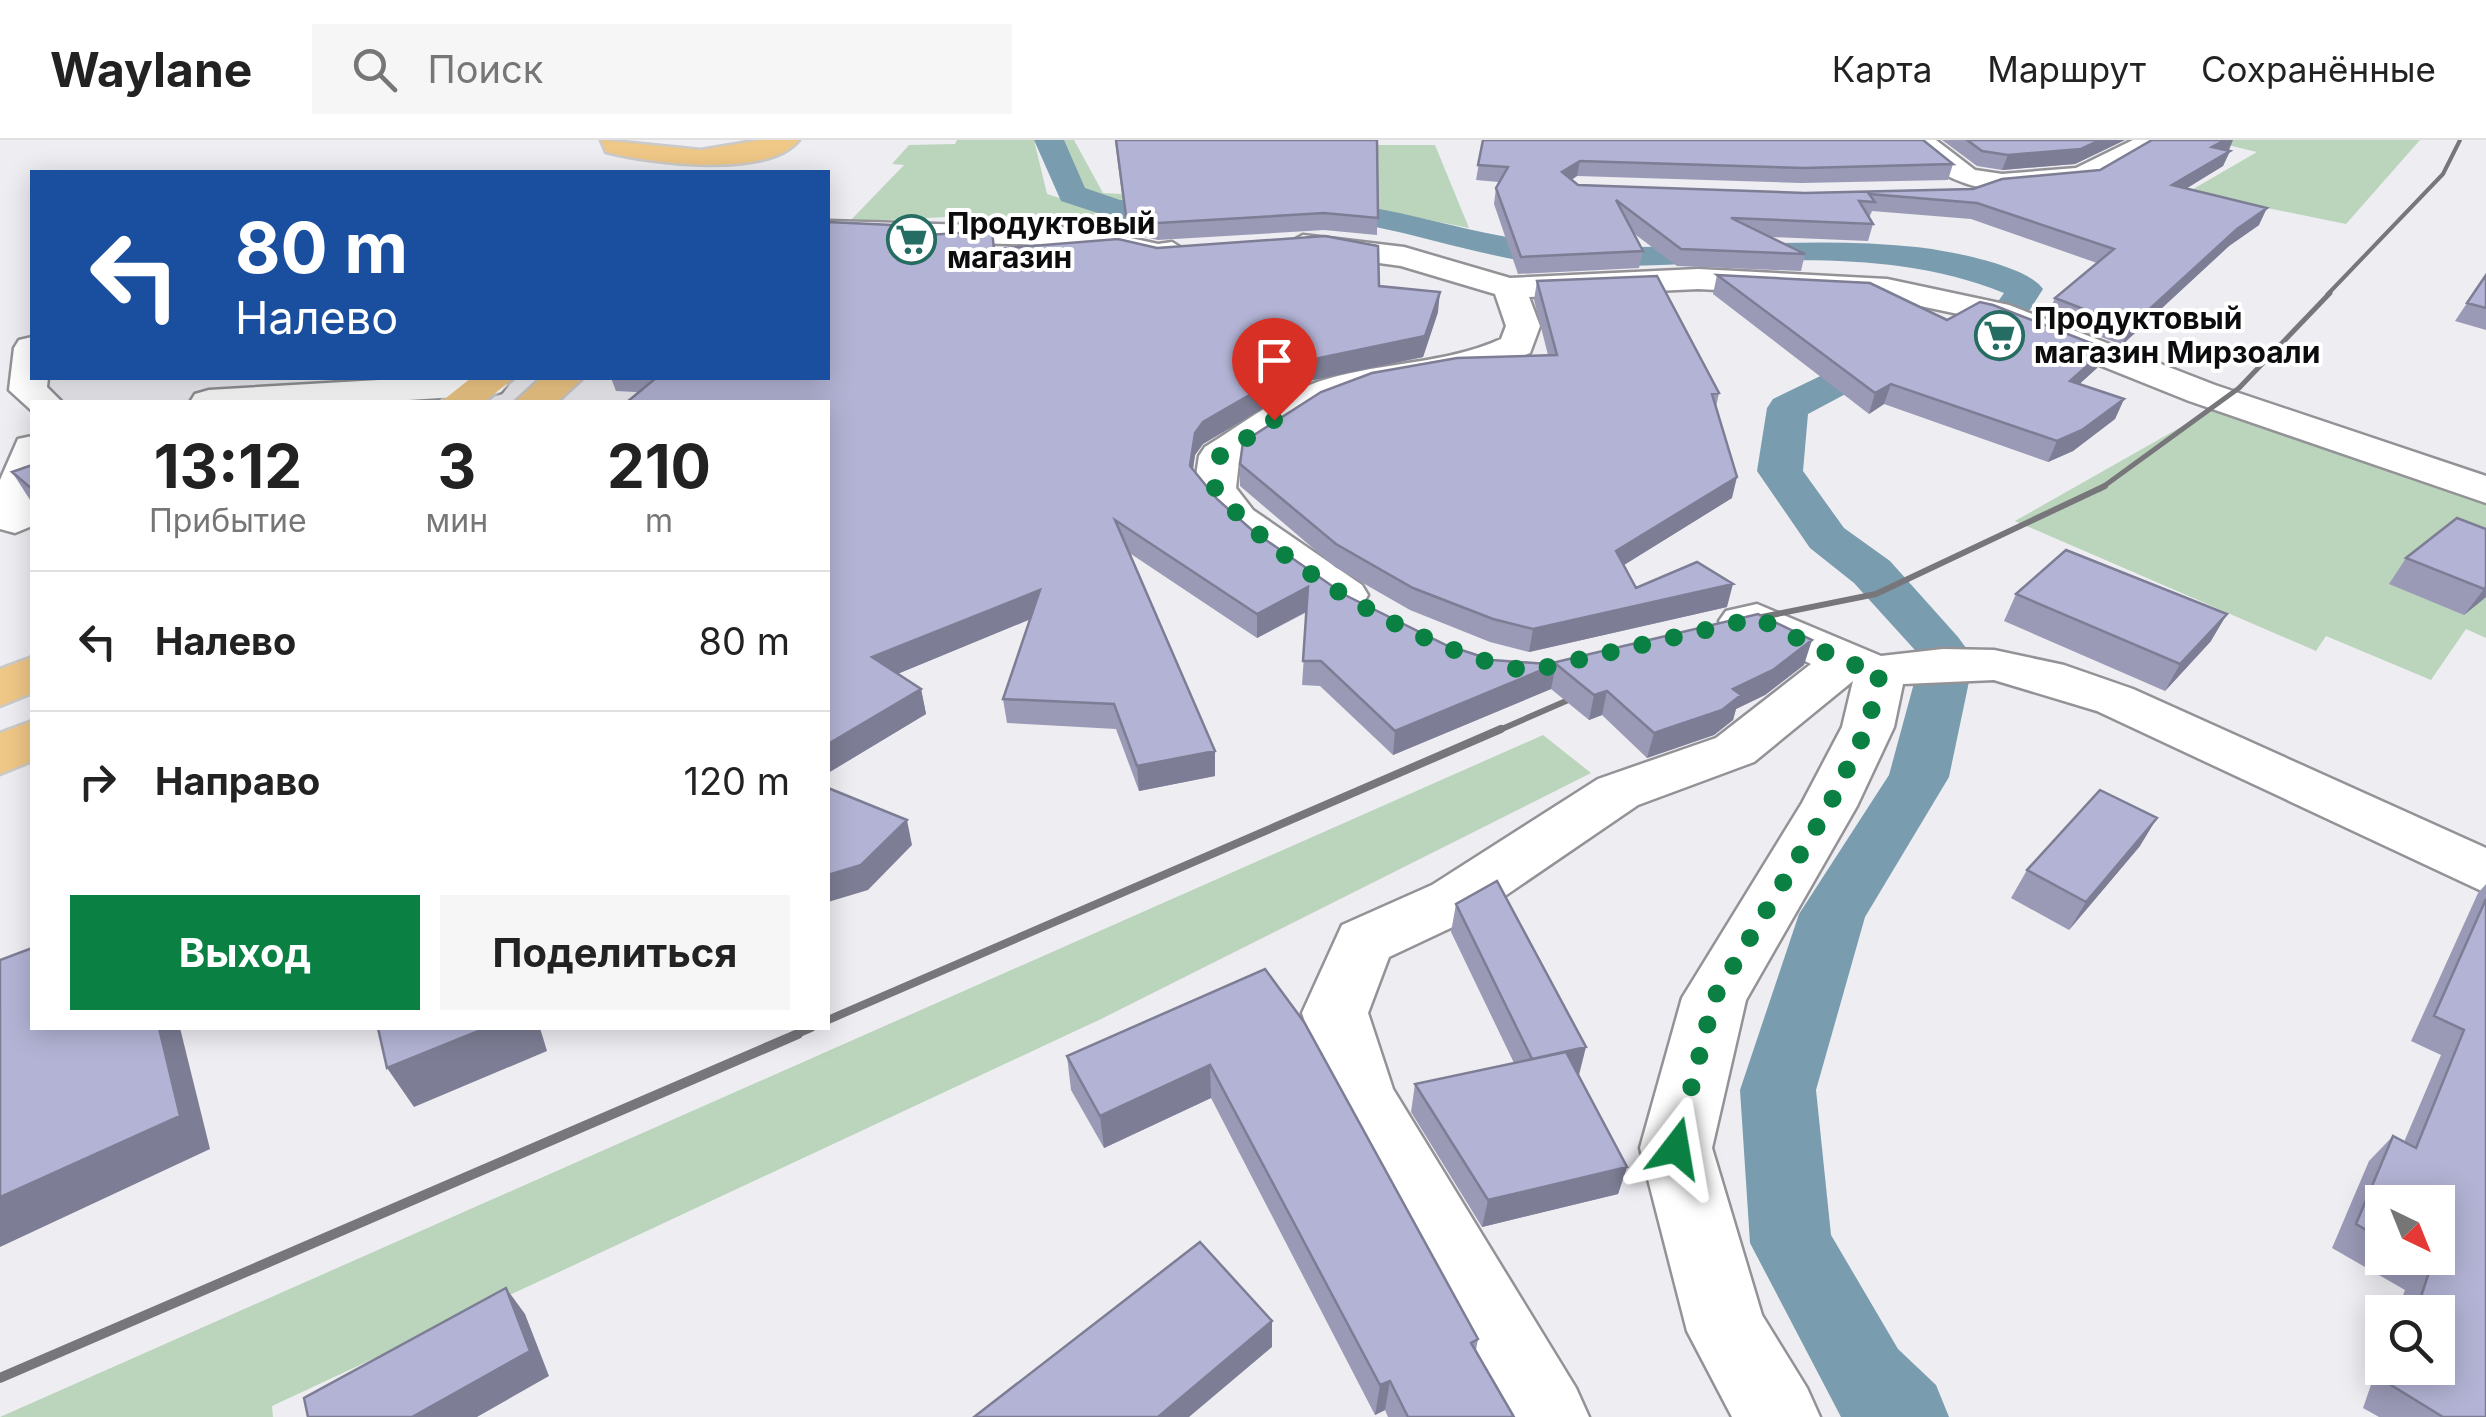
<!DOCTYPE html>
<html lang="ru">
<head>
<meta charset="utf-8">
<style>
	body { margin:0; font-family:Inter,sans-serif; background:#f6f6f6; color:#222; height:100vh; display:flex; flex-direction:column; font-size:38px; white-space:nowrap }
	* { box-sizing:border-box; margin:0 }
	p { font-size:32px; color:#767676 }
	.icon { flex:none; width:55px; height:55px; fill:none; stroke:currentColor; stroke-width:2; stroke-linecap:round; stroke-linejoin:round }
	.map { position:relative; flex:1; overflow:hidden }
	.drawer { position:absolute; left:30px; top:260px; width:800px; height:630px; display:flex; flex-direction:column; background:#fff; border-radius:0px; box-shadow:0 5px 25px #0003 }
	.drawer>* { flex:none }
	.top-card { position:absolute; left:30px; top:30px; width:800px; height:210px; border-radius:0px; box-shadow:0 5px 25px #0003; background:#1a4fa0; color:#fff; overflow:hidden }
	.needle { width:65px; rotate:137deg }
	.controls { position:absolute; left:2365px; top:1045px; display:grid; gap:20px }
	.controls a { display:grid; place-items:center; width:90px; height:90px; border-radius:0px; background:#fff; box-shadow:0 5px 25px #0003; font-size:50px }
	.pin { position:absolute; display:grid; place-items:center; width:85px; height:85px; color:#fff; margin:-102px -42px; border-radius:50% 50% 50% 0; rotate:-45deg; box-shadow:0 0 10px #0007 }
	.pin .icon { rotate:45deg }
	.me { position:absolute; width:110px; margin:-55px; rotate:14deg; stroke-linejoin:round; filter:drop-shadow(0 0 8px #0008) }
	.turn { display:flex; align-items:center; gap:35px; height:210px; padding:0 40px; font-size:45px }
	.turn .icon { width:130px; height:130px; stroke-width:2.5 }
	.turn b { display:block; font-size:70px; line-height:85px }
	.eta { display:flex; justify-content:space-evenly; align-items:center; height:170px; text-align:center }
	.eta b { font-size:60px; font-weight:700; line-height:70px }
	.cta { display:flex; gap:20px; margin-top:auto; padding:20px 40px }
	.cta a { flex:1; height:115px; border-radius:0px; background:#0b8043; color:#fff; font-size:40px; font-weight:700; line-height:115px; text-align:center }
	.cta a+a { background:#f6f6f6; color:#222 }
	ul { padding:0; list-style:none }
	li { display:flex; align-items:center; gap:30px; height:140px; padding:0 40px; border-top:2px solid #e0e0e0 }
	li div { flex:1 }
	li b { display:block; font-size:38px }
	li em { font-style:normal }
	header { display:flex; align-items:center; gap:60px; box-sizing:border-box; height:140px; padding:0 50px; background:#fff; border-bottom:2px solid #e0e0e0 }
	header strong { font-size:48px }
	nav { display:flex; gap:55px; margin-inline-start:auto; font-size:35px }
	.search { width:700px; height:90px; background:#f6f6f6; display:flex; align-items:center; gap:25px; box-sizing:border-box; padding:0 35px; border-radius:0px; color:#767676; font-size:38px }
	.map>svg:first-child { display:block }
	.green { fill:#bad5bb }
	.lines { fill:none; stroke-linecap:round; stroke-linejoin:round }
	.canal { fill:#799cae; fill-rule:evenodd }
	.minor-casing { stroke:#939397; stroke-width:5 }
	.major-casing { stroke:#cacaca; stroke-width:5 }
	.minor { fill:#fff; fill-rule:evenodd }
	.major { fill:#efc786; fill-rule:evenodd }
	.rail-far4 { stroke:#77767a; stroke-width:4 }
	.rail-far3 { stroke:#77767a; stroke-width:5 }
	.rail-far2 { stroke:#77767a; stroke-width:6 }
	.rail-far1 { stroke:#77767a; stroke-width:8 }
	.rail { stroke:#77767a; stroke-width:10 }
	.wall { fill:#9a9ab7; fill-rule:evenodd }
	.shaded-wall { fill:#7d7d95 }
	.building { fill:#b3b3d5; stroke:#7d7d95; stroke-width:2.5 }
	.route { stroke:#0b8043; stroke-width:18; stroke-dasharray:0 32.4 }
	.labels { text-anchor:middle; dominant-baseline:central; stroke-width:8; stroke-linejoin:round; paint-order:stroke }
	.far-poi-label { font-size:30px; font-weight:bold; fill:#0c0c0e; stroke:#fff; text-anchor:start }
</style>
</head>
<body>
<header>
<strong>Waylane</strong>
<div class="search"><svg class="icon" aria-label="search" viewBox="0 0 24 24"><circle cx="10" cy="10" r="6"/><path d="M15 15l6 6"/></svg>Поиск</div>
<nav><a>Карта</a><a>Маршрут</a><a>Сохранённые</a></nav>
</header>
<div class="map">
<svg width="2486" height="1277" viewBox="0 0 2486 1277">
	<rect width="100%" height="100%" fill="#eeedf2"/>
	<path class="green" d="M 957,0 L 1034,0 L 1047,54 L 1128,80 L 1112,93 L 965,76 L 849,82 L 904,25 L 892,24 L 909,5 L 955,4 Z
		M 1056,0 L 1074,0 L 1103,53 L 1157,56 L 1333,5 L 1435,5 L 1469,88 L 1349,64 L 1124,65 L 1082,53 Z
		M 2207,0 L 2420,0 L 2346,84 L 2188,52 L 2257,12 Z
		M 2225,262 L 2486,362 L 2486,498 L 2466,489 L 2431,540 L 2326,496 L 2316,511 L 2015,381 Z
		M 1543,595 L 1591,633 L 1101,879 L 272,1266 L 273,1277 L 0,1277 Z"/>
	<g class="lines">
		<path class="canal" d="M 1034,0 L 1064,0 L 1085,48 L 1120,60 L 1207,66 L 1219,69 L 1223,76 L 1219,83 L 1207,86 L 1116,79 L 1061,61 Z
			M 1299,61 C 1388,60 1471,98 1560,104 C 1679,114 1797,94 1916,107 C 1945,110 2027,125 2043,149 L 2029,171 L 2003,171 L 1997,163 L 2004,153 C 1870,99 1721,129 1580,126 C 1507,125 1442,100 1371,86 C 1343,81 1314,85 1287,78 L 1283,71 Z
			M 1901,197 L 1915,201 L 1921,209 L 1915,217 L 1808,274 L 1803,331 L 1844,388 L 1890,421 L 1958,497 L 1966,508 L 1958,519 L 1971,532 L 1949,637 L 1865,777 L 1816,950 L 1831,1095 L 1898,1209 L 1936,1245 L 1949,1277 L 1841,1277 L 1750,1103 L 1740,950 L 1799,774 L 1889,635 L 1917,532 L 1924,520 L 1854,443 L 1810,408 L 1757,331 L 1767,268 L 1773,259 Z"/>
		<defs>
			<path id="minor" d="M 1906,0 L 1936,0 L 1975,30 L 2002,34 L 2076,28 L 2133,0 L 2167,0 C 2158,12 2141,17 2128,24 C 2059,59 1957,70 1906,0 Z
				M 828,81 L 1085,88 L 1158,104 L 1172,102 L 1188,112 L 1183,119 L 1158,124 L 1085,106 L 828,99 Z
				M 1303,95 L 1404,107 L 1510,138 L 1698,129 L 1887,139 L 2009,165 L 2215,245 L 2486,336 L 2486,363 L 2189,261 L 1987,180 L 1887,159 L 1698,149 L 1529,157 L 1540,186 L 1530,213 C 1471,240 1407,235 1347,257 C 1307,271 1274,299 1239,321 L 1236,348 L 1253,370 L 1362,445 L 1368,455 L 1362,465 L 1345,469 L 1328,465 L 1223,388 L 1194,349 L 1199,316 L 1205,307 C 1244,283 1282,252 1327,239 C 1384,222 1446,224 1501,199 L 1506,186 L 1495,154 L 1401,126 L 1292,111 L 1287,104 Z
				M 32,197 L 32,238 L 48,238 L 47,247 L 62,262 L 32,262 L 32,271 L 9,250 L 14,208 L 19,200 Z
				M 413,238 L 502,238 L 507,244 L 501,252 L 488,255 L 377,262 L 190,262 L 195,254 L 209,250 Z
				M 32,296 L 32,386 L 15,393 L 0,389 L 0,340 L 18,299 Z
				M 1757,464 L 1881,516 L 1943,509 L 1994,510 L 2064,525 L 2133,549 L 2486,708 L 2486,753 L 2097,571 L 1994,540 L 1903,544 L 1894,587 L 1857,666 L 1746,860 L 1712,1008 L 1762,1175 L 1807,1248 L 1820,1277 L 1732,1277 L 1687,1191 L 1640,1008 L 1682,858 L 1802,663 L 1842,587 L 1853,541 L 1754,622 L 1638,665 L 1474,777 L 1389,817 L 1368,873 L 1393,949 L 1576,1248 L 1589,1277 L 1501,1277 L 1338,979 L 1302,873 L 1342,785 L 1432,745 L 1598,639 L 1716,598 L 1811,524 L 1751,494 L 1726,491 L 1719,481 L 1726,471 Z"/>
			<path id="major" d="M 601,0 L 701,10 L 760,0 L 799,0 C 768,39 650,23 606,12 Z
				M 471,238 L 514,238 L 484,262 L 441,262 Z
				M 541,238 L 583,238 L 557,262 L 515,262 Z
				M 32,517 L 32,553 L 0,566 L 0,529 Z
				M 32,581 L 32,621 L 0,634 L 0,593 Z"/>
		</defs>
		<use href="#minor" class="minor-casing"/>
		<use href="#major" class="major-casing"/>
		<use href="#minor" class="minor"/>
		<use href="#major" class="major"/>
		<path class="rail-far4" d="M 2327,155 L 2443,34 L 2460,0"/>
		<path class="rail-far3" d="M 2100,349 L 2239,248 L 2330,153"/>
		<path class="rail-far2" d="M 1736,487 L 1757,478 L 1876,454 L 2105,346
			M 1495,592 L 1589,551"/>
		<path class="rail-far1" d="M 828,880 L 1501,589
			M 792,896 L 811,888"/>
		<path class="rail" d="M 0,1238 L 798,894"/>
	</g>
	<path class="wall" d="M 1115,0 L 1377,0 L 1377,95 L 1324,90 L 1158,100 L 1127,93 Z
		M 1483,0 L 1953,24 L 1948,40 L 1801,43 L 1577,36 L 1571,40 L 1578,45 L 1805,53 L 1973,49 L 2229,10 L 2227,10 L 2230,11 L 2223,26 L 2186,49 L 2259,85 L 2229,106 L 2122,205 L 2047,176 L 2055,158 L 2097,123 L 1971,79 L 1872,71 L 1869,78 L 1873,84 L 1868,101 L 1770,97 L 1805,114 L 1801,131 L 1677,126 L 1632,92 L 1643,111 L 1639,128 L 1518,134 L 1494,64 L 1496,48 L 1499,42 L 1476,40 Z
		M 1942,0 L 2125,0 L 2075,24 L 2002,30 L 1977,26 Z
		M 992,91 L 995,109 L 1157,108 L 1379,146 L 1438,172 L 1423,217 L 1309,241 L 1203,304 L 1195,315 L 1193,330 L 1217,359 L 1253,391 L 1345,455 L 1446,505 L 1492,520 L 1548,524 L 1804,525 L 1765,555 L 1736,569 L 1733,580 L 1714,595 L 1647,618 L 1602,575 L 1589,580 L 1551,549 L 1393,615 L 1320,546 L 1302,545 L 1307,472 L 1257,498 L 1128,412 L 1215,611 L 1215,636 L 1139,651 L 1116,589 L 1007,583 L 1003,559 L 1030,479 L 897,534 L 921,549 L 926,574 L 828,633 L 828,262 L 616,251 L 611,238 L 828,238 L 916,96 Z
		M 1717,135 L 1947,180 L 2097,228 L 2079,244 L 2124,259 L 2115,279 L 2073,311 L 2048,322 L 1884,264 L 1869,274 L 1713,154 Z
		M 2486,135 L 2486,190 L 2455,181 L 2467,163 Z
		M 1537,141 L 1719,253 L 1716,267 L 1732,358 L 1624,425 L 1636,448 L 1727,467 L 1529,512 L 1490,502 L 1410,470 L 1335,427 L 1240,346 L 1240,324 L 1548,215 L 1534,160 Z
		M 32,325 L 32,363 L 12,332 Z
		M 2486,389 L 2486,457 L 2464,475 L 2389,444 L 2406,418 Z
		M 2016,454 L 2211,501 L 2165,551 L 2004,481 Z
		M 2140,706 L 2069,790 L 2011,758 L 2027,730 Z
		M 2486,744 L 2486,1277 L 2379,1277 L 2363,1268 L 2382,1213 L 2382,1228 L 2438,1228 L 2438,1172 L 2397,1172 L 2405,1150 L 2332,1108 L 2369,1021 L 2393,996 L 2404,1002 L 2441,915 L 2411,901 L 2478,753 ZM 2382,1062 L 2438,1118 L 2382,1118 Z
		M 1456,764 L 1578,935 L 1627,1027 L 1618,1054 L 1482,1087 L 1411,972 L 1415,944 L 1514,923 L 1451,792 Z
		M 1265,829 L 1478,1199 L 1476,1210 L 1514,1277 L 1388,1277 L 1385,1270 L 1375,1275 L 1211,958 L 1104,1008 L 1071,950 L 1067,916 Z"/>
	<path class="shaded-wall" d="M 2100,0 L 2125,0 L 2075,24 L 2002,30 L 2008,15 Z
		M 2225,0 L 2233,0 L 2229,10 L 2205,22 L 2212,7 Z
		M 2230,11 L 2223,26 L 2165,61 L 2172,45 Z
		M 1580,21 L 1577,36 L 1559,48 L 1562,32 Z
		M 2267,68 L 2259,85 L 2229,106 L 2122,205 L 2130,187 L 2237,89 Z
		M 1440,152 L 1438,172 L 1423,217 L 1309,241 L 1203,304 L 1195,315 L 1190,348 L 1190,326 L 1195,293 L 1203,282 L 1310,220 Z
		M 2106,209 L 2097,228 L 2061,261 L 2070,241 Z
		M 1891,244 L 1884,264 L 1869,274 L 1875,253 Z
		M 2124,259 L 2115,279 L 2073,311 L 2048,322 L 2057,301 Z
		M 1737,337 L 1732,358 L 1611,433 L 1616,411 Z
		M 1733,444 L 1727,467 L 1529,512 L 1533,489 Z
		M 1308,447 L 1307,471 L 1257,498 L 1257,474 Z
		M 2486,447 L 2486,457 L 2464,475 L 2484,449 Z
		M 1040,450 L 1043,474 L 878,542 L 872,517 Z
		M 2227,474 L 2211,501 L 2165,551 L 2180,524 Z
		M 1812,500 L 1804,525 L 1765,555 L 1736,569 L 1733,580 L 1714,595 L 1647,618 L 1654,593 L 1733,549 Z
		M 1556,524 L 1551,549 L 1393,615 L 1395,591 Z
		M 921,549 L 926,574 L 828,633 L 828,604 Z
		M 1607,551 L 1602,575 L 1589,580 L 1594,555 Z
		M 1215,611 L 1215,636 L 1139,651 L 1137,626 Z
		M 2157,678 L 2140,706 L 2069,790 L 2086,762 Z
		M 907,680 L 912,705 L 868,750 L 828,762 L 828,735 Z
		M 159,888 L 180,888 L 210,1009 L 0,1107 L 0,1057 Z
		M 486,888 L 540,888 L 547,911 L 414,967 L 387,928 Z
		M 1586,907 L 1579,935 L 1532,919 Z
		M 1210,925 L 1211,958 L 1104,1008 L 1100,976 Z
		M 1627,1027 L 1618,1054 L 1482,1087 L 1488,1060 Z
		M 506,1148 L 525,1174 L 549,1236 L 477,1277 L 412,1277 Z
		M 1272,1181 L 1272,1207 L 1189,1277 L 1158,1277 Z
		M 1390,1241 L 1385,1270 L 1375,1275 L 1380,1245 Z"/>
	<path class="building" d="M 1116,0 L 1377,0 L 1378,78 L 1324,73 L 1158,83 L 1126,76 Z
		M 1483,0 L 1923,0 L 1953,24 L 1805,28 L 1580,21 L 1562,32 L 1578,45 L 1805,53 L 1973,49 L 2002,39 L 2100,30 L 2152,0 L 2225,0 L 2212,7 L 2230,11 L 2172,45 L 2267,68 L 2237,89 L 2130,187 L 2055,158 L 2114,109 L 1977,63 L 1869,54 L 1875,62 L 1859,61 L 1873,84 L 1731,78 L 1805,114 L 1681,109 L 1616,60 L 1643,111 L 1521,117 L 1496,48 L 1508,27 L 1478,25 Z
		M 1967,0 L 2100,0 L 2081,9 L 2008,15 L 1982,11 Z
		M 828,82 L 914,86 L 910,96 L 992,91 L 994,109 L 1118,99 L 1157,108 L 1325,96 L 1378,106 L 1379,146 L 1440,152 L 1425,196 L 1310,220 L 1203,282 L 1195,293 L 1190,326 L 1217,359 L 1253,391 L 1345,455 L 1446,505 L 1492,520 L 1548,524 L 1758,474 L 1812,500 L 1773,530 L 1733,549 L 1741,555 L 1722,570 L 1654,593 L 1607,551 L 1594,555 L 1556,524 L 1395,591 L 1321,521 L 1303,521 L 1308,447 L 1257,474 L 1115,380 L 1215,611 L 1137,626 L 1114,564 L 1003,559 L 1040,450 L 872,517 L 921,549 L 828,604 L 828,262 L 627,262 L 656,238 L 828,238 Z
		M 1717,135 L 1870,143 L 1947,180 L 1980,162 L 1993,165 L 2106,209 L 2070,241 L 2124,259 L 2082,290 L 2057,301 L 1891,244 L 1875,253 Z
		M 2486,135 L 2486,168 L 2467,163 Z
		M 1657,136 L 1719,253 L 1712,254 L 1737,337 L 1616,411 L 1636,448 L 1697,422 L 1733,444 L 1533,489 L 1493,479 L 1413,448 L 1336,404 L 1240,324 L 1243,302 L 1321,252 L 1372,233 L 1457,218 L 1557,215 L 1537,141 Z
		M 32,325 L 32,349 L 12,332 Z
		M 2457,378 L 2486,389 L 2486,447 L 2484,449 L 2406,418 Z
		M 2066,410 L 2227,474 L 2180,524 L 2016,454 Z
		M 828,648 L 907,680 L 861,725 L 828,735 Z
		M 2100,650 L 2157,678 L 2086,762 L 2027,730 Z
		M 1497,741 L 1586,907 L 1532,919 L 1456,764 Z
		M 2486,759 L 2486,1277 L 2443,1277 L 2391,1245 L 2397,1228 L 2438,1228 L 2438,1172 L 2416,1172 L 2431,1126 L 2416,1118 L 2438,1118 L 2438,1062 L 2382,1062 L 2382,1099 L 2356,1084 L 2393,996 L 2416,1008 L 2464,890 L 2434,876 Z
		M 32,808 L 32,888 L 159,888 L 180,976 L 0,1057 L 0,820 Z
		M 1265,829 L 1304,882 L 1478,1199 L 1471,1203 L 1514,1277 L 1408,1277 L 1390,1241 L 1380,1245 L 1210,925 L 1100,976 L 1067,916 Z
		M 378,888 L 486,888 L 387,928 Z
		M 1566,912 L 1627,1027 L 1488,1060 L 1415,944 Z
		M 1200,1102 L 1272,1181 L 1158,1277 L 974,1277 Z
		M 506,1148 L 530,1211 L 412,1277 L 308,1277 L 304,1258 Z"/>
	<g class="lines">
		<path class="route" d="M 1274,280 L 1220,316 L 1215,348 C 1271,424 1436,519 1530,531 L 1757,478 L 1845,522 L 1880,532 L 1868,586 L 1829,666 L 1714,858 L 1676,1008"/>
	</g>
	<defs>
		<symbol id="supermarket-ring" viewBox="-11 -11 22 22"><circle r="9.5" fill="#fff" stroke="#256d63" stroke-width="1.5"/><path d="M-6-5.5h2.5l.6 2H6L4.5 2H-2.5L-4.4-4H-6ZM-1.5 3.2a1.3 1.3 0 1 0 .1 0ZM3 3.2a1.3 1.3 0 1 0 .1 0Z" fill="#256d63"/></symbol>
	</defs>
	<g fill-rule="evenodd">
		<use href="#supermarket-ring" x="884" y="72" width="55" height="55"/>
		<use href="#supermarket-ring" x="1972" y="168" width="55" height="55"/>
	</g>
	<g class="labels">
		<g class="far-poi-label">
			<text x="947" y="83">Продуктовый<tspan x="947" dy="34">магазин</tspan></text>
			<text x="2034" y="178">Продуктовый<tspan x="2034" dy="34">магазин Мирзоали</tspan></text>
		</g>
	</g>
</svg>
<div class="controls">
<a><svg class="needle" viewBox="-14 -14 28 28"><path d="M0-13l5 13h-10z" fill="#e53935"/><path d="M0 13l5-13h-10z" fill="#767676"/></svg></a>
<a><svg class="icon" aria-label="search" viewBox="0 0 24 24"><circle cx="10" cy="10" r="6"/><path d="M15 15l6 6"/></svg></a>
</div>
<div class="pin" style="left:1274px;top:280px;background:#d93025"><svg class="icon" aria-label="arrive" viewBox="0 0 24 24"><path d="M6 21V4h12l-3 4 3 4H6"/></svg></div>
<svg class="me" style="left:1676px;top:1008px" viewBox="-20 -20 40 40"><path d="M0-17L14 15 0 8-14 15z" fill="#0b8043" stroke="#fff" stroke-width="4"/></svg>
<div class="top-card">
<div class="turn"><svg class="icon" aria-label="left" viewBox="0 0 24 24"><path d="M17 20v-9H6M10 6l-5 5 5 5"/></svg><div><b>80 m</b>Налево</div></div>
</div>
<section class="drawer">
<div class="eta">
<div><b>13:12</b><p>Прибытие</p></div>
<div><b>3</b><p>мин</p></div>
<div><b>210</b><p>m</p></div>
</div>
<ul>
<li><svg class="icon" aria-label="left" viewBox="0 0 24 24"><path d="M17 20v-9H6M10 6l-5 5 5 5"/></svg><div><b>Налево</b></div><em>80 m</em></li>
<li><svg class="icon" aria-label="right" viewBox="0 0 24 24"><path d="M7 20v-9h11M14 6l5 5-5 5"/></svg><div><b>Направо</b></div><em>120 m</em></li>
</ul>
<div class="cta"><a>Выход</a><a>Поделиться</a></div>
</section>
</div>
</body>
</html>
